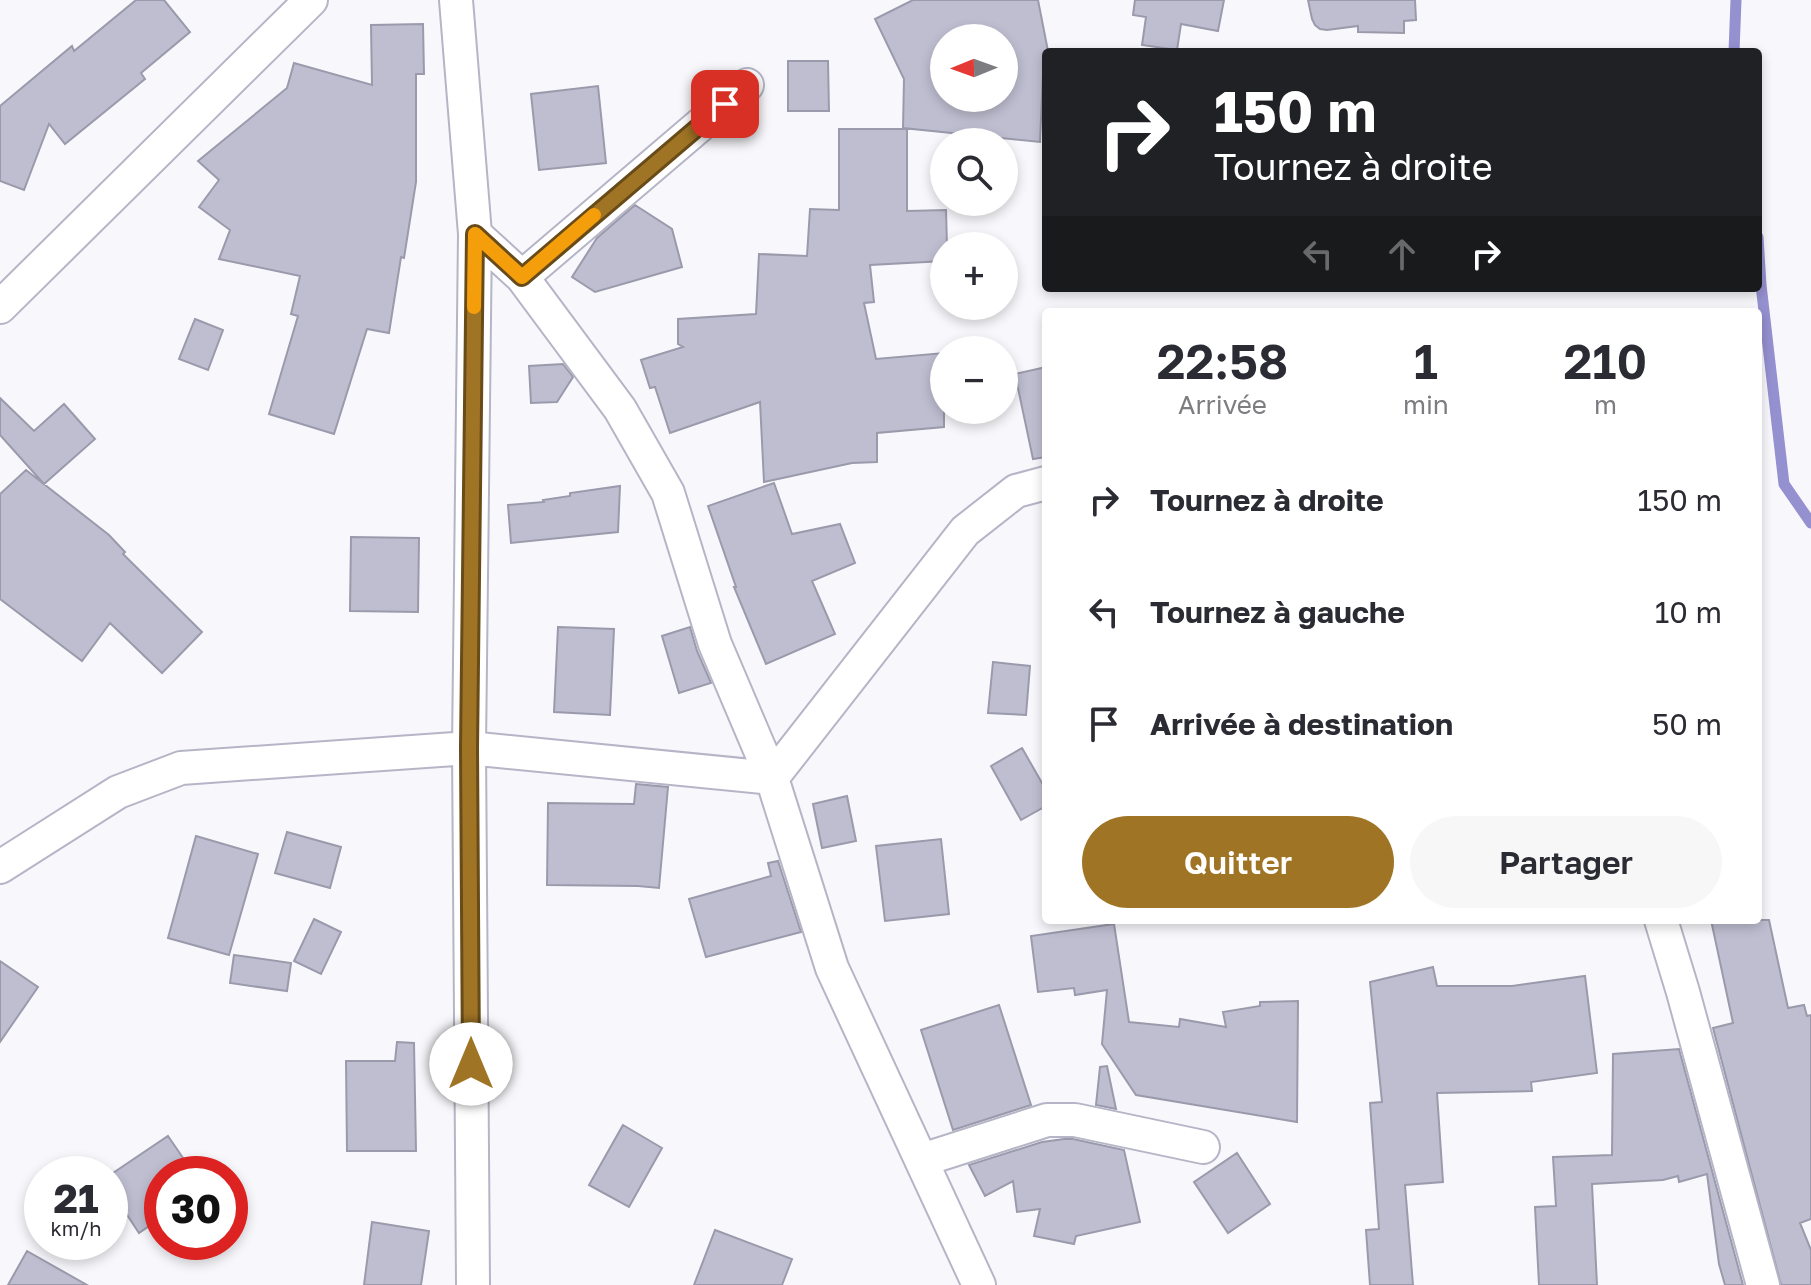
<!DOCTYPE html>
<html lang="fr">
<head>
<meta charset="utf-8">
<style>
	body { margin:0; font-family:"Golos Text",sans-serif; background:#f7f7f7; color:#2b2b33; height:100vh; display:flex; flex-direction:column; font-size:30px; white-space:nowrap }
	* { box-sizing:border-box; margin:0 }
	p { font-size:26px; color:#7c7c81 }
	.icon { flex:none; width:44px; height:44px; fill:none; stroke:currentColor; stroke-width:2; stroke-linecap:round; stroke-linejoin:round }
	.map { position:relative; flex:1; overflow:hidden }
	.panel { position:absolute; left:1042px; top:308px; width:720px; height:616px; display:flex; flex-direction:column; background:#fff; border-radius:8px; box-shadow:0 4px 12px #0003 }
	.panel>* { flex:none }
	.top-card { position:absolute; left:1042px; top:48px; width:720px; height:244px; border-radius:8px; box-shadow:0 4px 12px #0003; background:#202124; color:#fff; overflow:hidden }
	.needle { width:52px; rotate:269deg }
	.buttons { position:absolute; left:930px; top:24px; display:grid; gap:16px }
	.buttons a { display:grid; place-items:center; width:88px; height:88px; border-radius:50%; background:#fff; box-shadow:0 4px 12px #0003; font-size:40px }
	.speed { position:absolute; left:24px; top:1156px; display:flex; gap:16px; font-size:40px; font-weight:700; text-align:center }
	.speed>* { display:grid; place-content:center; width:104px; height:104px; border-radius:50%; background:#fff; box-shadow:0 4px 12px #0003; line-height:1 }
	.speed small { font-size:20px; font-weight:400 }
	.speed .limit { border:12px solid #d22; background:#fff; color:#111 }
	.pin { position:absolute; display:grid; place-items:center; width:68px; height:68px; color:#fff; margin:-34px; border-radius:16px; box-shadow:0 4px 12px #0006 }
	.me { position:absolute; width:88px; margin:-44px; rotate:0deg; stroke-linejoin:round; filter:drop-shadow(0 0 6px #0008) }
	.turn { display:flex; align-items:center; gap:28px; height:168px; padding:0 40px; font-size:36px }
	.turn .icon { width:104px; height:104px; stroke-width:2.5 }
	.turn b { display:block; font-size:56px; line-height:68px }
	.lanes { display:flex; align-items:center; height:76px; padding:0 40px; background:#0003; justify-content:center; gap:40px; direction:ltr }
	.lanes .off { opacity:.35 }
	.eta { display:flex; justify-content:space-evenly; align-items:center; height:136px; text-align:center }
	.eta b { font-size:48px; font-weight:600; line-height:56px }
	.primary-button { display:flex; gap:16px; margin-top:auto; padding:16px 40px }
	.primary-button a { flex:1; height:92px; border-radius:48px; background:#a07425; color:#fff; font-size:32px; font-weight:600; line-height:92px; text-align:center }
	.primary-button a+a { background:#f7f7f7; color:#2b2b33 }
	ul { padding:0; list-style:none }
	li { display:flex; align-items:center; gap:24px; height:112px; padding:0 40px }
	li div { flex:1 }
	li b { display:block; font-size:30px }
	li em { font-style:normal }
	.map>svg:first-child { display:block }
	.lines { fill:none; stroke-linecap:round; stroke-linejoin:round }
	.stream { stroke:#9590cf; stroke-width:11 }
	.building { fill:#bfbed1; stroke:#9a9aac; stroke-width:2; fill-rule:evenodd }
	.street-casing { stroke:#b5b5c7; stroke-width:36 }
	.street { stroke:#fff; stroke-width:32 }
	.route-casing { stroke:#684b18; stroke-width:20 }
	.route { stroke:#a07425; stroke-width:14 }
	.slow { stroke:#f59e0b; stroke-width:14 }
</style>
</head>
<body>
<div class="map">
<svg width="1811" height="1285" viewBox="0 0 1811 1285">
	<rect width="100%" height="100%" fill="#f8f8fc"/>
	<g class="lines">
		<path class="stream" d="M 1734,52 L 1736,0
			M 1758,237 L 1761,285 L 1784,484 L 1811,523"/>
	</g>
	<path class="building" d="M 136,0 L 164,0 L 190,32 L 141,73 L 145,79 L 65,144 L 49,124 L 24,190 L 0,181 L 0,106 L 72,46 L 74,51 Z
		M 913,0 L 1038,0 L 1048,51 L 1044,52 L 1040,142 L 903,128 L 904,79 L 875,19 ZM 944,38 L 1004,38 L 1004,98 L 944,98 Z
		M 1135,0 L 1224,0 L 1218,31 L 1181,24 L 1177,50 L 1142,45 L 1146,17 L 1133,15 Z
		M 1308,0 L 1415,0 L 1416,20 L 1404,21 L 1404,33 L 1358,32 L 1358,26 L 1327,30 L 1320,29 L 1315,25 L 1312,19 Z
		M 423,24 L 424,74 L 416,74 L 416,182 L 404,258 L 401,257 L 389,333 L 367,329 L 334,434 L 269,414 L 298,316 L 291,314 L 300,276 L 219,259 L 230,230 L 199,207 L 219,180 L 198,161 L 287,88 L 294,63 L 372,85 L 371,25 Z
		M 788,61 L 828,61 L 829,111 L 788,111 Z
		M 598,86 L 606,163 L 539,170 L 531,94 Z
		M 839,129 L 907,129 L 907,211 L 946,210 L 947,246 L 944,246 L 944,261 L 870,265 L 874,302 L 864,303 L 876,359 L 944,353 L 944,427 L 877,433 L 877,462 L 852,463 L 764,482 L 760,402 L 670,433 L 655,387 L 650,388 L 641,360 L 683,347 L 678,344 L 678,319 L 756,314 L 759,254 L 807,256 L 810,209 L 839,210 Z
		M 635,205 L 672,229 L 682,267 L 595,292 L 572,277 L 597,238 Z
		M 195,319 L 223,330 L 208,370 L 179,359 Z
		M 563,364 L 573,377 L 557,402 L 531,403 L 529,366 Z
		M 1046,367 L 1046,457 L 1033,459 L 1015,374 Z
		M 0,398 L 34,431 L 64,404 L 95,439 L 44,484 L 0,435 Z
		M 26,470 L 109,535 L 125,552 L 123,554 L 202,632 L 162,673 L 110,623 L 82,661 L 0,599 L 0,494 Z
		M 774,483 L 792,534 L 840,524 L 855,563 L 812,581 L 835,634 L 766,664 L 734,587 L 736,587 L 708,506 Z
		M 620,486 L 618,532 L 511,543 L 508,505 L 544,502 L 543,500 L 570,496 L 570,493 Z
		M 351,537 L 419,538 L 418,612 L 350,611 Z
		M 558,627 L 614,629 L 610,715 L 554,712 Z
		M 690,627 L 697,651 L 711,683 L 679,693 L 662,636 Z
		M 993,662 L 1030,666 L 1026,715 L 988,713 Z
		M 1022,748 L 1046,790 L 1046,806 L 1021,820 L 991,766 Z
		M 636,784 L 668,787 L 659,888 L 638,886 L 547,885 L 548,803 L 634,804 Z
		M 847,796 L 856,841 L 822,848 L 813,804 Z
		M 287,832 L 341,847 L 330,888 L 275,873 Z
		M 196,836 L 258,854 L 229,955 L 168,938 Z
		M 941,839 L 949,914 L 885,921 L 876,846 Z
		M 778,861 L 801,932 L 706,957 L 689,899 L 771,876 L 768,863 Z
		M 314,919 L 341,932 L 321,974 L 294,961 Z
		M 1711,920 L 1769,920 L 1788,1008 L 1804,1005 L 1807,1016 L 1811,1015 L 1811,1219 L 1800,1223 L 1811,1250 L 1811,1285 L 1781,1285 L 1713,1028 L 1733,1023 Z
		M 1114,924 L 1129,1022 L 1179,1027 L 1180,1019 L 1226,1027 L 1223,1012 L 1260,1006 L 1260,1002 L 1298,1001 L 1297,1122 L 1136,1095 L 1102,1044 L 1107,990 L 1075,995 L 1074,988 L 1038,992 L 1031,936 Z
		M 234,955 L 291,963 L 287,991 L 230,983 Z
		M 0,961 L 38,987 L 0,1042 Z
		M 1433,967 L 1437,986 L 1512,986 L 1585,976 L 1597,1073 L 1531,1082 L 1532,1091 L 1437,1093 L 1443,1182 L 1405,1185 L 1413,1285 L 1370,1285 L 1366,1230 L 1379,1229 L 1370,1103 L 1382,1102 L 1370,982 Z
		M 999,1005 L 1031,1105 L 953,1130 L 921,1030 Z
		M 397,1042 L 414,1043 L 416,1151 L 347,1151 L 346,1061 L 395,1061 Z
		M 1679,1049 L 1743,1285 L 1725,1285 L 1719,1264 L 1707,1174 L 1679,1182 L 1678,1176 L 1663,1180 L 1592,1184 L 1597,1285 L 1539,1285 L 1535,1207 L 1556,1206 L 1553,1157 L 1612,1155 L 1613,1054 Z
		M 1107,1066 L 1116,1109 L 1096,1105 L 1100,1067 Z
		M 623,1125 L 662,1148 L 629,1207 L 589,1185 Z
		M 168,1136 L 194,1174 L 162,1174 L 162,1217 L 139,1233 L 110,1189 L 110,1175 Z
		M 1064,1139 L 1073,1139 L 1124,1150 L 1140,1222 L 1076,1236 L 1074,1244 L 1034,1236 L 1040,1209 L 1017,1212 L 1013,1181 L 985,1196 L 969,1165 L 1042,1142 Z
		M 1237,1153 L 1270,1204 L 1228,1233 L 1194,1182 Z
		M 372,1222 L 429,1231 L 421,1285 L 364,1285 Z
		M 715,1230 L 792,1259 L 782,1285 L 694,1285 Z
		M 27,1251 L 87,1285 L 8,1285 Z"/>
	<g class="lines">
		<defs>
			<path id="street" d="M 456,0 L 475,234 L 469,748 L 473,1285
				M 475,234 L 522,277 L 620,409 L 668,493 L 715,644 L 772,778 L 832,968 L 979,1285
				M 522,277 L 747,85
				M 0,307 L 311,0
				M 0,867 L 118,792 L 181,768 L 469,748 L 772,778 L 965,531 L 1016,491 L 1046,483
				M 1661,920 L 1683,992 L 1763,1285
				M 922,1160 L 1047,1120 L 1075,1120 L 1203,1147"/>
		</defs>
		<use href="#street" class="street-casing"/>
		<use href="#street" class="street"/>
	</g>
	<g class="lines">
		<defs>
			<path id="route" d="M 471,1064 L 469,748 L 475,234 L 522,277 L 725,104"/>
		</defs>
		<use href="#route" class="route-casing"/>
		<use href="#route" class="route"/>
		<path class="slow" d="M 474,307 L 475,234 L 522,277 L 594,215"/>
	</g>
</svg>
<div class="buttons">
<a><svg class="needle" viewBox="-14 -14 28 28"><path d="M0-13l5 13h-10z" fill="#e53935"/><path d="M0 13l5-13h-10z" fill="#7c7c81"/></svg></a>
<a><svg class="icon" aria-label="search" viewBox="0 0 24 24"><circle cx="10" cy="10" r="6"/><path d="M15 15l6 6"/></svg></a>
<a>+</a>
<a>−</a>
</div>
<div class="speed"><div>21<small>km/h</small></div><div class="limit">30</div></div>
<div class="pin" style="left:725px;top:104px;background:#d93025"><svg class="icon" aria-label="arrive" viewBox="0 0 24 24"><path d="M6 21V4h12l-3 4 3 4H6"/></svg></div>
<svg class="me" style="left:471px;top:1064px" viewBox="-20 -20 40 40"><circle r="19" fill="#fff"/><path d="M0-13L10 11 0 6-10 11z" fill="#a07425"/></svg>
<div class="top-card">
<div class="turn"><svg class="icon" aria-label="right" viewBox="0 0 24 24"><path d="M7 20v-9h11M14 6l5 5-5 5"/></svg><div><b>150 m</b>Tournez à droite</div></div>
<div class="lanes"><svg class="icon off" aria-label="left" viewBox="0 0 24 24"><path d="M17 20v-9H6M10 6l-5 5 5 5"/></svg><svg class="icon off" aria-label="ahead" viewBox="0 0 24 24"><path d="M12 20V5M6 11l6-6 6 6"/></svg><svg class="icon" aria-label="right" viewBox="0 0 24 24"><path d="M7 20v-9h11M14 6l5 5-5 5"/></svg></div>
</div>
<section class="panel">
<div class="eta">
<div><b>22:58</b><p>Arrivée</p></div>
<div><b>1</b><p>min</p></div>
<div><b>210</b><p>m</p></div>
</div>
<ul>
<li><svg class="icon" aria-label="right" viewBox="0 0 24 24"><path d="M7 20v-9h11M14 6l5 5-5 5"/></svg><div><b>Tournez à droite</b></div><em>150 m</em></li>
<li><svg class="icon" aria-label="left" viewBox="0 0 24 24"><path d="M17 20v-9H6M10 6l-5 5 5 5"/></svg><div><b>Tournez à gauche</b></div><em>10 m</em></li>
<li><svg class="icon" aria-label="arrive" viewBox="0 0 24 24"><path d="M6 21V4h12l-3 4 3 4H6"/></svg><div><b>Arrivée à destination</b></div><em>50 m</em></li>
</ul>
<div class="primary-button"><a>Quitter</a><a>Partager</a></div>
</section>
</div>
</body>
</html>
